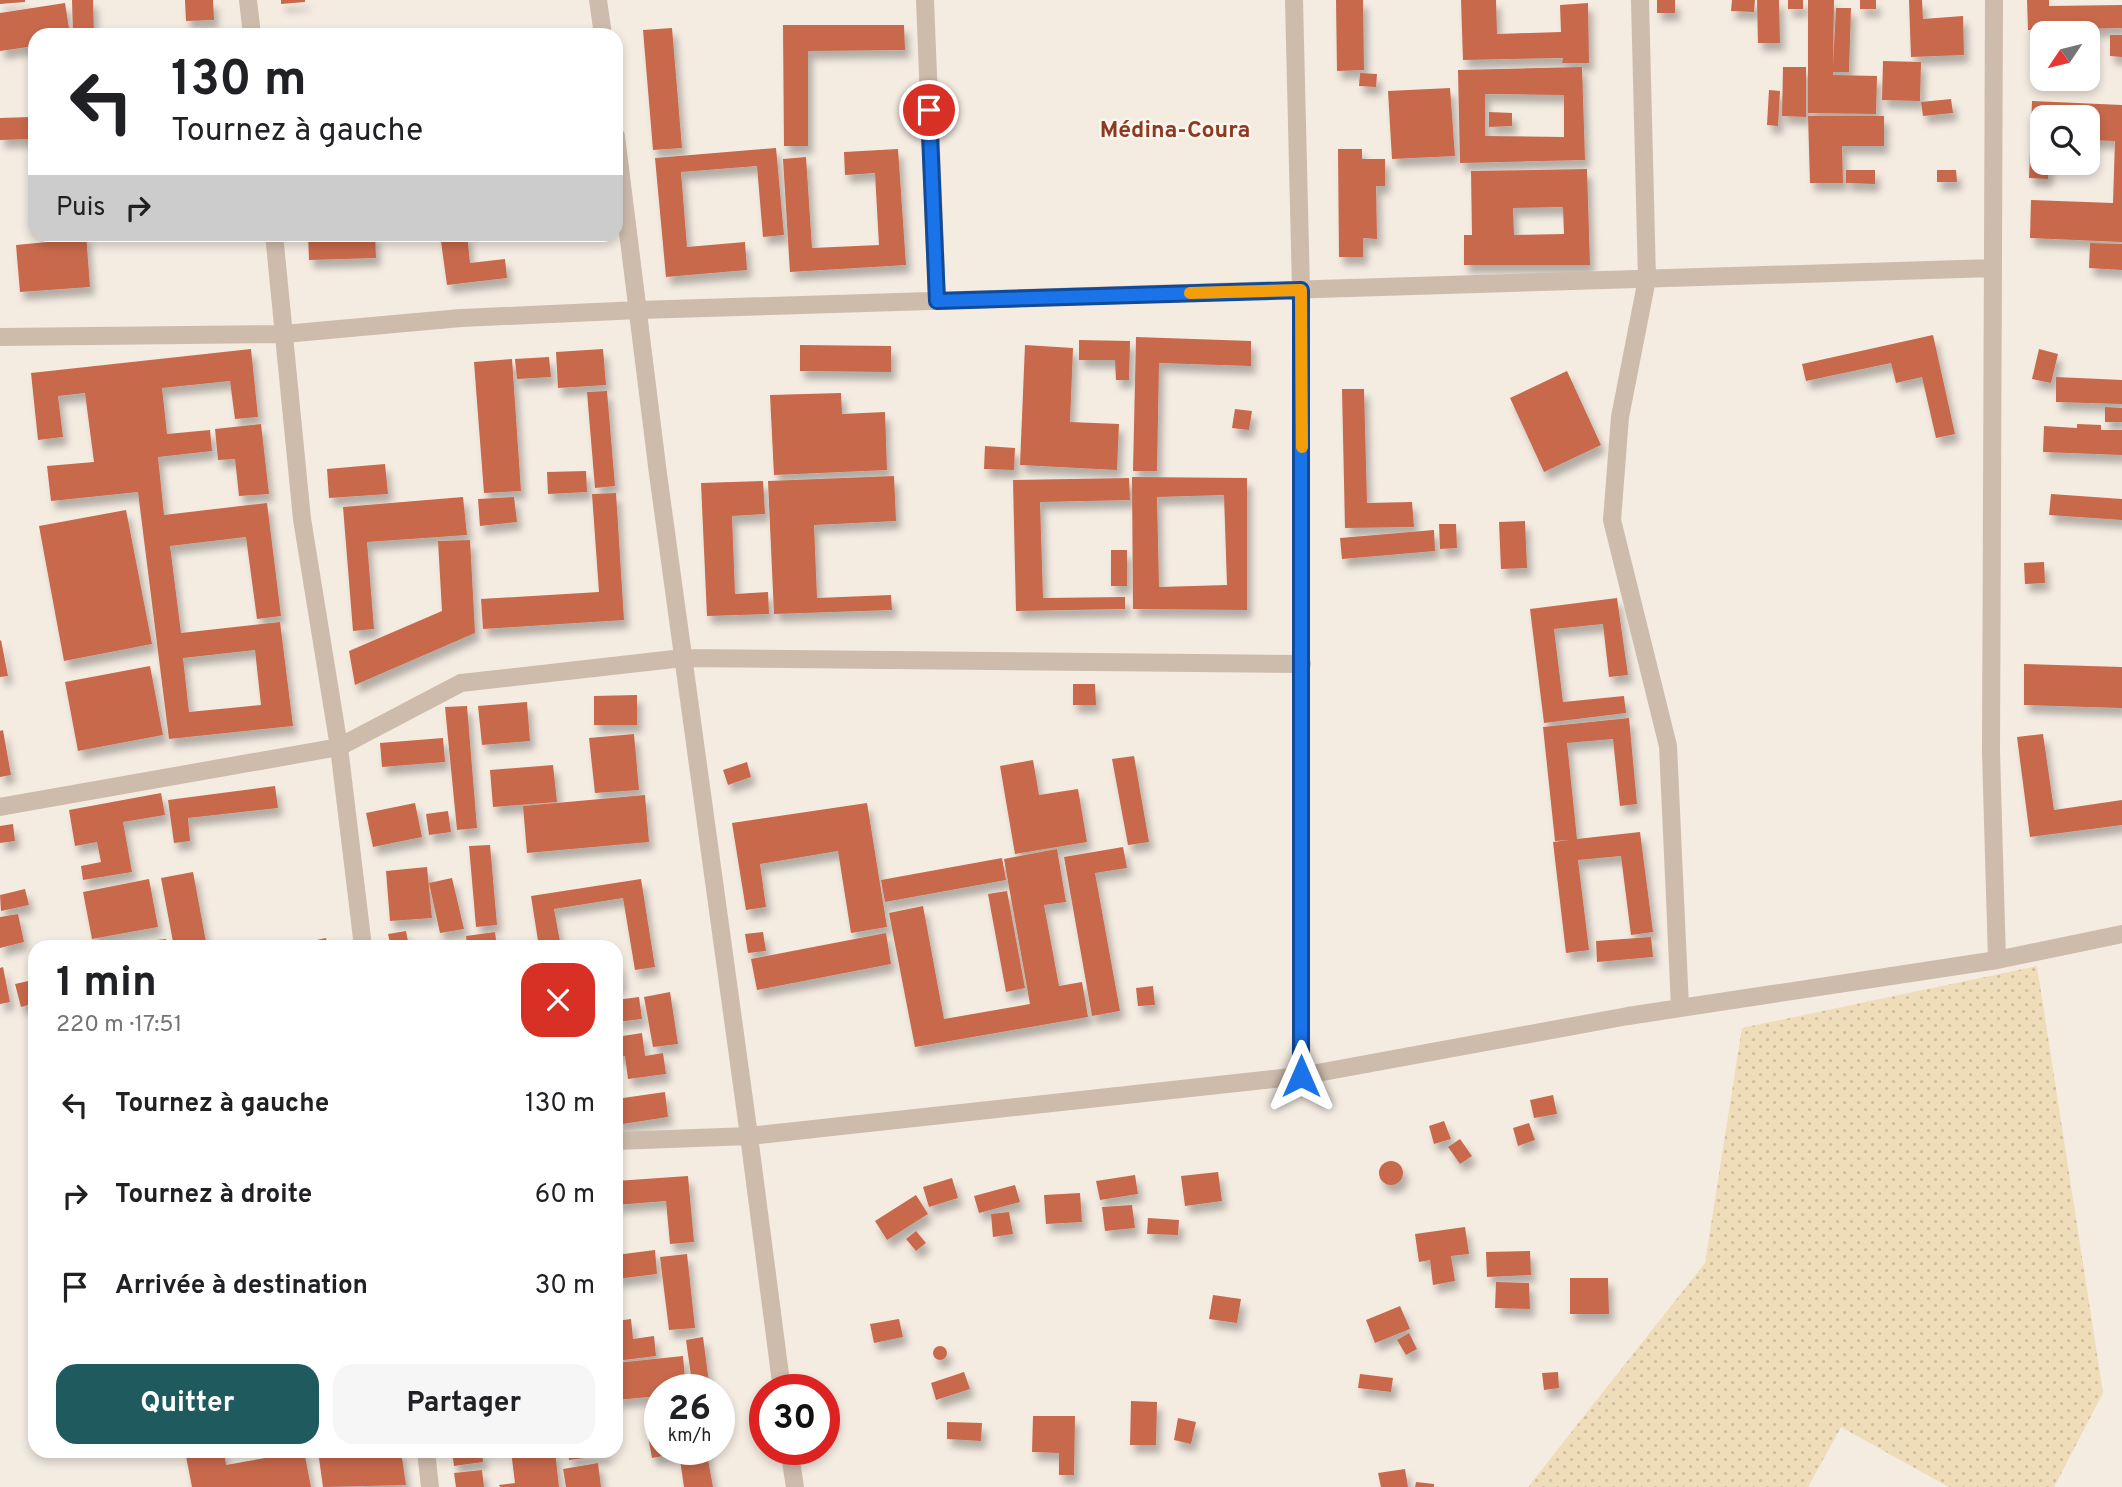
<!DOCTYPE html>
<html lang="fr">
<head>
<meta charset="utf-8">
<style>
	body { margin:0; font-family:Overpass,sans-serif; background:#f6f6f6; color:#202124; height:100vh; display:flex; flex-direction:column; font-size:26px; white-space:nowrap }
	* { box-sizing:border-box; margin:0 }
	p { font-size:23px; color:#757577 }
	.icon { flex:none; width:38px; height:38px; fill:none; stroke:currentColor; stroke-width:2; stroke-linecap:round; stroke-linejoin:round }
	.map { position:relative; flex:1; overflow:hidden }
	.panel { position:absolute; left:28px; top:940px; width:595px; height:518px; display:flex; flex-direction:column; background:#fff; border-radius:21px; box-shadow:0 4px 10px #0003 }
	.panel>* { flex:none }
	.banner { position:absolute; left:28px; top:28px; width:595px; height:214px; border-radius:21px; box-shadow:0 4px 10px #0003; background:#fff; color:#202124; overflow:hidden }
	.needle { width:46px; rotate:235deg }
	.buttons { position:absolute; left:2030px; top:21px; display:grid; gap:14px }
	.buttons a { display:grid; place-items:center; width:70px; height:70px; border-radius:14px; background:#fff; box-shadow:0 4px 10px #0003; font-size:35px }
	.speed { position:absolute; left:644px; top:1374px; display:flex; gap:14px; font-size:35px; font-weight:700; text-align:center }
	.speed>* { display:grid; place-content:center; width:91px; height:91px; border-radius:50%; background:#fff; box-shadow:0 4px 10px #0003; line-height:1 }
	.speed small { font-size:18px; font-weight:400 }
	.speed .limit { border:10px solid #d22; background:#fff; color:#111 }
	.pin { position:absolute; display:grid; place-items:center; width:60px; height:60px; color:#fff; margin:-30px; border:4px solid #fff; border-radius:50%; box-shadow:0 2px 7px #0007 }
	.me { position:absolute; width:77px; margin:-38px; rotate:0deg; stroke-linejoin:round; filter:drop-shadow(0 0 5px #0008) }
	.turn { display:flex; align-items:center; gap:24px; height:147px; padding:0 28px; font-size:32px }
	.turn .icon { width:91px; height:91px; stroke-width:2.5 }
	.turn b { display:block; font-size:49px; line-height:60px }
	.then { display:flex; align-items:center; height:66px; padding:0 28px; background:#0003; gap:14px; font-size:26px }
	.round { display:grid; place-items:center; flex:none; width:74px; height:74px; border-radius:21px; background:#f6f6f6 }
	.summary { display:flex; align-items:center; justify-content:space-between; height:119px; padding:0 28px }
	h1 { font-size:42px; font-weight:700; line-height:52px }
	.primary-button { display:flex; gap:14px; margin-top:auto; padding:14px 28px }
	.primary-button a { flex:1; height:80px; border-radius:21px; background:#1f5a5e; color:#fff; font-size:28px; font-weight:700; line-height:80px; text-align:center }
	.primary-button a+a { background:#f6f6f6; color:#202124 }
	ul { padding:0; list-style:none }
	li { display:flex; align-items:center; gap:21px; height:91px; padding:0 28px }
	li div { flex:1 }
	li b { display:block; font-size:26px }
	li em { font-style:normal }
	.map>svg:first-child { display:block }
	.sand { fill:url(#sand-dots) }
	.building { fill:#c8694b; fill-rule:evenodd; filter:url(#shadow) }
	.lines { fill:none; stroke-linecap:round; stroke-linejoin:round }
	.minor { stroke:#cdbbac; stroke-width:18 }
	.route-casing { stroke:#114b97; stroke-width:18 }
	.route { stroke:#1a73e8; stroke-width:12 }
	.slow { stroke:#f59e0b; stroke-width:12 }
	.labels { text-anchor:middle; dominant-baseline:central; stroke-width:5; stroke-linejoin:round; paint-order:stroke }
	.quarter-label { font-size:23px; font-weight:bold; fill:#8c3b22; stroke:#fbf5ee }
</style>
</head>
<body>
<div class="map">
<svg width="2122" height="1487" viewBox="0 0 2122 1487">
	<defs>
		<pattern id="sand-dots" width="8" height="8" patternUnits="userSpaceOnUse" patternTransform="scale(1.75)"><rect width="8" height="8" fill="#efdcb8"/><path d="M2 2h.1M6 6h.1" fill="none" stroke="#cebd9e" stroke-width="1.8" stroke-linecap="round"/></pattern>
		<filter id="shadow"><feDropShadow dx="4.5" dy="8" stdDeviation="3.5" flood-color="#0004"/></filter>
	</defs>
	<rect width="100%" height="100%" fill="#f4ebe1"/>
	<path class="sand" d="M 2037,966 L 2103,1393 L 2054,1487 L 1949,1487 L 1841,1427 L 1808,1487 L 1528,1487 L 1705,1263 L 1742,1028 Z"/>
	<path class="building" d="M 0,0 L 25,0 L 25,2 L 0,4 Z
		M 72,0 L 93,0 L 94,35 L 73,35 Z
		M 185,0 L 213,0 L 214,20 L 186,21 Z
		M 281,0 L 305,0 L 305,2 L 281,4 Z
		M 1336,0 L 1363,0 L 1364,70 L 1337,71 Z
		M 1461,0 L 1496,0 L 1497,34 L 1561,32 L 1560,5 L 1588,3 L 1589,63 L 1562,63 L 1563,58 L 1463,60 Z
		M 1657,0 L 1675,0 L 1675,13 L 1657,13 Z
		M 1732,0 L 1755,0 L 1754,12 L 1731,11 Z
		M 1757,0 L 1779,0 L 1780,43 L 1758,43 Z
		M 1788,0 L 1803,0 L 1803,9 L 1788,9 Z
		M 1808,0 L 1834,0 L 1833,65 L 1836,8 L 1851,8 L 1849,72 L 1833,72 L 1833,75 L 1877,76 L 1876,114 L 1808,113 Z
		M 1860,0 L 1876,0 L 1876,9 L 1860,9 Z
		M 1909,0 L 1922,0 L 1923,19 L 1963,16 L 1964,55 L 1911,57 Z
		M 2027,0 L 2049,0 L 2049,6 L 2122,5 L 2122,28 L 2028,30 Z
		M 65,3 L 70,35 L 35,35 L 35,46 L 0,51 L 0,13 Z
		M 783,25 L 904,25 L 905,50 L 808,51 L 808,146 L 784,146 Z
		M 672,28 L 682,148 L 653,150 L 643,30 Z
		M 2110,35 L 2122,35 L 2122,57 L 2110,56 Z
		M 1883,61 L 1921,62 L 1920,101 L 1882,100 Z
		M 1582,67 L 1585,160 L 1460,163 L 1458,70 ZM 1485,94 L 1564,95 L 1564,137 L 1485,136 Z
		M 1783,67 L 1806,67 L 1806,117 L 1782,116 Z
		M 1360,73 L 1377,74 L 1376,87 L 1359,86 Z
		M 1450,88 L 1455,156 L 1392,159 L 1388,91 Z
		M 1769,90 L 1780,91 L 1778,126 L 1767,125 Z
		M 1951,99 L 1953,113 L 1923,116 L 1921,102 Z
		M 2032,101 L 2122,105 L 2122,242 L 2030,238 L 2031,200 L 2113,203 L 2115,141 L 2088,140 L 2088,117 L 2042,117 L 2042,163 L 2049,163 L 2048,179 L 2029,178 Z
		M 1489,112 L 1512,113 L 1512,126 L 1489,127 Z
		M 1808,116 L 1884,116 L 1884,146 L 1842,146 L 1843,183 L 1810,183 Z
		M 31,117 L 32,139 L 0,140 L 0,118 Z
		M 776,148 L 784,235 L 763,237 L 757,166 L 681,172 L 687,247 L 745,242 L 747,270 L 666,277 L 655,158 Z
		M 898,149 L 906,265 L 790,272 L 783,159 L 806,157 L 812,248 L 879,245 L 875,173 L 845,175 L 844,152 Z
		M 1338,149 L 1362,149 L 1362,159 L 1385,159 L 1385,186 L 1376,186 L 1377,239 L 1363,238 L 1363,257 L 1339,257 Z
		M 1587,169 L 1590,265 L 1464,265 L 1464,235 L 1472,235 L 1471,171 ZM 1563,207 L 1564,234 L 1514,235 L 1513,208 Z
		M 1846,170 L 1875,170 L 1875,184 L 1846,183 Z
		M 1937,170 L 1956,170 L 1957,182 L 1937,182 Z
		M 57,234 L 86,234 L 90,287 L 20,292 L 16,245 L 58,241 Z
		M 308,234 L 375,234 L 376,258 L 309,260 Z
		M 440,234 L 467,234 L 470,263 L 505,259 L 507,278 L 447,285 Z
		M 2090,243 L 2122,244 L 2122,270 L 2089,268 Z
		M 1933,335 L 1955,434 L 1936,438 L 1922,377 L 1896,383 L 1891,363 L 1806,381 L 1802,364 Z
		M 1136,337 L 1251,341 L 1251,366 L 1159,363 L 1157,471 L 1133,471 Z
		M 1079,340 L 1130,341 L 1129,380 L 1116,380 L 1115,360 L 1079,360 Z
		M 800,345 L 891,346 L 891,372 L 800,371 Z
		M 1025,345 L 1073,348 L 1070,422 L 1119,424 L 1117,470 L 1020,465 Z
		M 251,349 L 258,417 L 235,419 L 230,381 L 162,388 L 167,434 L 210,430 L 212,451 L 158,457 L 164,515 L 267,503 L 281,616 L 257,619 L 246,537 L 170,546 L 181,633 L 280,622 L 293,726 L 169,739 L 138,492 L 51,501 L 47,466 L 94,462 L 85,393 L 58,396 L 63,437 L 38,440 L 31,373 ZM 255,650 L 261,705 L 189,712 L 183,658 Z
		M 603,349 L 606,385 L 558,388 L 556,352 Z
		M 2039,349 L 2058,354 L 2051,383 L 2032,379 Z
		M 549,357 L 551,377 L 517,379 L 515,359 Z
		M 512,359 L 521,491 L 484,493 L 474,362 Z
		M 1567,371 L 1601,445 L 1544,472 L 1510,398 Z
		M 2056,377 L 2122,380 L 2122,404 L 2056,402 Z
		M 1342,389 L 1364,389 L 1367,503 L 1412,502 L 1414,527 L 1345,528 Z
		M 607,391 L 615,486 L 595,488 L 587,392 Z
		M 841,393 L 842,414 L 885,412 L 887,470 L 774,475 L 770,395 Z
		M 2105,407 L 2122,408 L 2122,422 L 2105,422 Z
		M 1235,409 L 1252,411 L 1249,430 L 1232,428 Z
		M 261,424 L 269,494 L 239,496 L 235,459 L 218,460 L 215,429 Z
		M 2077,424 L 2101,425 L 2101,430 L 2122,430 L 2122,455 L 2043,452 L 2044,426 L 2077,428 Z
		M 985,446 L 1015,448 L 1014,470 L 984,469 Z
		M 385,464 L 388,494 L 329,498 L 327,469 Z
		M 586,471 L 587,492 L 548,494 L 547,472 Z
		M 894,476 L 896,521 L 814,525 L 817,598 L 891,595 L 892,610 L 774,614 L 768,481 Z
		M 1132,477 L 1247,478 L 1247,610 L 1133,609 ZM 1224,495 L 1227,585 L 1159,587 L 1157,497 Z
		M 1129,478 L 1130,500 L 1040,502 L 1043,598 L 1125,597 L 1125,609 L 1016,611 L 1013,480 Z
		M 763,481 L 765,514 L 732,516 L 735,594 L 768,592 L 769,614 L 707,616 L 701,483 Z
		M 616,493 L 624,620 L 483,629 L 481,599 L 599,592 L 592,494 Z
		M 2051,494 L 2122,499 L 2122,520 L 2049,515 Z
		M 463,497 L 467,535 L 367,542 L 374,629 L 353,631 L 343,507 Z
		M 514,497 L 517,522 L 480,526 L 478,499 Z
		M 126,510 L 152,644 L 64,661 L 39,526 Z
		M 1525,521 L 1527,568 L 1501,569 L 1499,522 Z
		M 1439,524 L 1456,524 L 1457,548 L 1440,549 Z
		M 1434,530 L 1435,551 L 1342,559 L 1340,538 Z
		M 470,540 L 475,633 L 355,685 L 349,651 L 442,611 L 438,541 Z
		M 1111,550 L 1127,550 L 1127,586 L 1111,586 Z
		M 2044,562 L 2045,583 L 2025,584 L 2024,563 Z
		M 1617,598 L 1628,675 L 1609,677 L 1603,624 L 1554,629 L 1563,702 L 1624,696 L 1626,713 L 1544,723 L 1530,609 Z
		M 1,640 L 8,676 L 0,677 L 0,641 Z
		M 2024,664 L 2122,667 L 2122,708 L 2024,705 Z
		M 150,666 L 163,735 L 78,751 L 65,682 Z
		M 1073,684 L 1095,684 L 1096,705 L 1073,705 Z
		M 637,695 L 637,725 L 594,725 L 594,696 Z
		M 527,702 L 530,741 L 482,745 L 478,706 Z
		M 467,706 L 477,828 L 457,830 L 445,707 Z
		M 1629,718 L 1637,804 L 1620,806 L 1613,739 L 1567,743 L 1577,839 L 1640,832 L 1653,932 L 1631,935 L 1621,856 L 1578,860 L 1589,950 L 1566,953 L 1553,842 L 1569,840 L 1555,841 L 1543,727 Z
		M 3,730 L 11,775 L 0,777 L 0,731 Z
		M 634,734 L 639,790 L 595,793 L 589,738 Z
		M 2043,734 L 2054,810 L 2122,800 L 2122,825 L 2030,837 L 2017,737 Z
		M 443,738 L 445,762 L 382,767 L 380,743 Z
		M 1134,756 L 1149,842 L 1128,845 L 1112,759 Z
		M 1033,760 L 1039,795 L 1078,789 L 1087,842 L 1015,854 L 1000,766 Z
		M 747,762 L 751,777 L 728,785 L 723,770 Z
		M 553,765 L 557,802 L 493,807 L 490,770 Z
		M 275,786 L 278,808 L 188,818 L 190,841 L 174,843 L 168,800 Z
		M 161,793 L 165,815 L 123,822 L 132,872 L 83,880 L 81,866 L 101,862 L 97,842 L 75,846 L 69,810 Z
		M 645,795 L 649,842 L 527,853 L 523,806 Z
		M 415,803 L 422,837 L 373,847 L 366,813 Z
		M 867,803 L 887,927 L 851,933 L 838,851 L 760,864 L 766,907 L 746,910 L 732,823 Z
		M 448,811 L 451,832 L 429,835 L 426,814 Z
		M 13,824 L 15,841 L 0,843 L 0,826 Z
		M 490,845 L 497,925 L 476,927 L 469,846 Z
		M 1123,847 L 1127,868 L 1095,873 L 1120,1011 L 1092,1016 L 1064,857 Z
		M 1057,849 L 1066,902 L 1044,905 L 1059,986 L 1082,982 L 1088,1017 L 915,1047 L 889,913 L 923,906 L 944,1019 L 1030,1004 L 1004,859 Z
		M 1002,858 L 1006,880 L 885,902 L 881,880 Z
		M 427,867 L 432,918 L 390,921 L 386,871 Z
		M 193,872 L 207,947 L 174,947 L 161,878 Z
		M 452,878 L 464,929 L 440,933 L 429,883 Z
		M 149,879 L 158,927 L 92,939 L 83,892 Z
		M 641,879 L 655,967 L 635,970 L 623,898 L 554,909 L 561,947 L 539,947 L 531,896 Z
		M 25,889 L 29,905 L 1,911 L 0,895 Z
		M 1007,891 L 1025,988 L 1006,992 L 988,894 Z
		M 18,914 L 24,942 L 0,948 L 0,917 Z
		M 406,931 L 409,947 L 391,947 L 388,934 Z
		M 495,932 L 497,947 L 467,947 L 466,936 Z
		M 763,932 L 766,951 L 748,953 L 745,934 Z
		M 886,933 L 891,964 L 757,990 L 751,959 Z
		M 1651,937 L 1653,957 L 1597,962 L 1596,941 Z
		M 326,938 L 328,947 L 289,947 L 289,946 Z
		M 166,939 L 167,947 L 137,947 L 136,942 Z
		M 616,963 L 619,963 L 622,985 L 616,986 Z
		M 3,967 L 10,1002 L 0,1004 L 0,968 Z
		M 33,980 L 35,1003 L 21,1007 L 15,984 Z
		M 1153,986 L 1155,1005 L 1138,1006 L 1136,988 Z
		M 670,992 L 678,1044 L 653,1047 L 644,997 Z
		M 639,997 L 642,1019 L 616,1022 L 616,1000 Z
		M 642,1033 L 645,1056 L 663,1053 L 666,1074 L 628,1079 L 625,1056 L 616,1058 L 616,1037 Z
		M 665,1092 L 668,1117 L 616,1125 L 616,1099 Z
		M 1553,1095 L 1557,1114 L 1534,1118 L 1530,1100 Z
		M 1444,1121 L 1451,1139 L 1434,1144 L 1429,1126 Z
		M 1529,1123 L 1535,1140 L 1518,1146 L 1513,1128 Z
		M 1460,1139 L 1472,1156 L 1460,1164 L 1448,1147 Z
		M1379 1173a12 12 0 1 1 24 0a12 12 0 1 1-24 0Z
		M 1218,1172 L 1222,1201 L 1185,1206 L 1181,1176 Z
		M 1135,1175 L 1138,1194 L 1100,1200 L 1096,1181 Z
		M 688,1176 L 694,1242 L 670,1244 L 666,1201 L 616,1205 L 616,1181 Z
		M 952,1178 L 958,1198 L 929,1207 L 923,1187 Z
		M 1015,1185 L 1020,1202 L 979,1213 L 974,1196 Z
		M 1080,1193 L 1082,1222 L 1046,1224 L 1044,1195 Z
		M 916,1195 L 928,1214 L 887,1240 L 875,1221 Z
		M 1132,1205 L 1135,1228 L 1105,1231 L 1102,1207 Z
		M 1009,1212 L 1013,1234 L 993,1237 L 991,1214 Z
		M 1148,1218 L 1179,1220 L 1178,1235 L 1147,1234 Z
		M 1465,1227 L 1469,1254 L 1451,1256 L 1455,1281 L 1433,1285 L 1430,1260 L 1419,1262 L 1415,1234 Z
		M 916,1231 L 926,1243 L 916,1251 L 906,1239 Z
		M 655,1250 L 657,1274 L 616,1279 L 616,1255 Z
		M 1530,1251 L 1531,1275 L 1487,1277 L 1486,1252 Z
		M 687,1254 L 695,1328 L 669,1330 L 660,1257 Z
		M 1570,1278 L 1608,1278 L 1609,1314 L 1570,1314 Z
		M 1496,1282 L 1529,1283 L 1530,1309 L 1495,1308 Z
		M 1213,1295 L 1241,1299 L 1237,1323 L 1209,1319 Z
		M 1400,1306 L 1410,1329 L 1375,1343 L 1366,1320 Z
		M 631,1319 L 633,1339 L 654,1336 L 656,1356 L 616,1361 L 616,1321 Z
		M 899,1319 L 903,1337 L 874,1343 L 870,1324 Z
		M 1409,1333 L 1417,1349 L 1406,1355 L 1397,1340 Z
		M 703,1337 L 710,1390 L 693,1390 L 686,1340 Z
		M933 1353a7 7 0 1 1 14 0a7 7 0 1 1-14 0Z
		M 683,1356 L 686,1390 L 660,1390 L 660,1396 L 616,1400 L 616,1363 Z
		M 964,1372 L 970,1389 L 936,1400 L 931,1383 Z
		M 1558,1372 L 1559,1388 L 1544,1390 L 1542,1373 Z
		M 1360,1374 L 1393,1378 L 1391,1392 L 1358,1388 Z
		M 1131,1401 L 1157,1402 L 1156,1445 L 1130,1445 Z
		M 1033,1416 L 1075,1416 L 1074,1475 L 1059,1475 L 1059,1453 L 1032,1452 Z
		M 1178,1418 L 1196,1422 L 1191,1444 L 1174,1440 Z
		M 947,1422 L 982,1423 L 981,1441 L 947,1439 Z
		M 660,1429 L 660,1449 L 706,1449 L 713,1487 L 684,1487 L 679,1453 L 652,1458 L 647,1431 Z
		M 185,1451 L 224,1451 L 226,1465 L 265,1458 L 264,1451 L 304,1451 L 311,1487 L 192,1487 Z
		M 318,1451 L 401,1451 L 406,1485 L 323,1487 Z
		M 452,1451 L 482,1451 L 483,1462 L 454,1466 Z
		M 511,1451 L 555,1451 L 559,1487 L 500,1487 L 499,1485 L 515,1483 Z
		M 568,1451 L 607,1451 L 608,1455 L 569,1460 Z
		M 598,1463 L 601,1487 L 566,1487 L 563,1469 Z
		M 1405,1469 L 1408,1487 L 1381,1487 L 1378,1473 Z
		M 482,1470 L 484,1487 L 456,1487 L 454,1473 Z
		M 1416,1482 L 1434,1484 L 1434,1487 L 1415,1487 Z"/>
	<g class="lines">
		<path class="minor" d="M 248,0 L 252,35
			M 598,0 L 603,35
			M 925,0 L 937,301
			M 1294,0 L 1301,290 L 1301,1076
			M 1640,0 L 1647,279 L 1620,417 L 1612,520 L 1668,746 L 1680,1007
			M 1994,0 L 1991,752 L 1997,960
			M 616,136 L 658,474 L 749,1136 L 782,1390
			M 274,234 L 302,519 L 339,747 L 363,947
			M 0,337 L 284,334 L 461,318 L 639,310 L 1993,268
			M 0,807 L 339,747 L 461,683 L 683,658 L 1302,664
			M 616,1141 L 749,1136 L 1301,1076 L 1628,1016 L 1997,960 L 2122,934
			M 789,1449 L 795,1487
			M 426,1451 L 430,1487"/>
	</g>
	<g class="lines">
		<defs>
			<path id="route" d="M 929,110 L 937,301 L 1301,290 L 1301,1076"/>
		</defs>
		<use href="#route" class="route-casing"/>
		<use href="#route" class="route"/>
		<path class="slow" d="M 1190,293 L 1301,290 L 1302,447"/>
	</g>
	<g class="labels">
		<g class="quarter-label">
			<text x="1175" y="131">Médina-Coura</text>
		</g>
	</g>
</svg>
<div class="buttons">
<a><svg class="needle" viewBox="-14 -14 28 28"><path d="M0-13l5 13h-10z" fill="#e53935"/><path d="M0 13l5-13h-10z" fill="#757577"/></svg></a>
<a><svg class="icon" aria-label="search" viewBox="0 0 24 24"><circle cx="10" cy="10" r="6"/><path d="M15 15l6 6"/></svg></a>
</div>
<div class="speed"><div>26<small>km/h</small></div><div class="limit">30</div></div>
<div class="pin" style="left:929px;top:110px;background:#d93025"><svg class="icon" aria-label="arrive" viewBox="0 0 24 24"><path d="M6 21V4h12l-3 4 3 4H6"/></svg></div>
<svg class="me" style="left:1301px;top:1076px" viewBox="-20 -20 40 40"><path d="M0-17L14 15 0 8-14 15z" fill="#1a73e8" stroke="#fff" stroke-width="4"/></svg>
<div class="banner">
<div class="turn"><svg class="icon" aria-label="left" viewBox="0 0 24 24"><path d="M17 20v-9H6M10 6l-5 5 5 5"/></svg><div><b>130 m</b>Tournez à gauche</div></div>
<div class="then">Puis<svg class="icon" aria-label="right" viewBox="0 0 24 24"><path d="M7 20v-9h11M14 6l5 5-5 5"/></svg></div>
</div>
<section class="panel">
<div class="summary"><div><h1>1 min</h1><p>220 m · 17:51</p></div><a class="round" style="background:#d93025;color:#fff"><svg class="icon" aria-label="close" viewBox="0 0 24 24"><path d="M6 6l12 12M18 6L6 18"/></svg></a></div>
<ul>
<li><svg class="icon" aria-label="left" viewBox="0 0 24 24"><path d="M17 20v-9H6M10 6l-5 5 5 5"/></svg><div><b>Tournez à gauche</b></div><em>130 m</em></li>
<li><svg class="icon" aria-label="right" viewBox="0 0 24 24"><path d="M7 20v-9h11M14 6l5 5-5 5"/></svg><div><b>Tournez à droite</b></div><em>60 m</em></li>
<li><svg class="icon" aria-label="arrive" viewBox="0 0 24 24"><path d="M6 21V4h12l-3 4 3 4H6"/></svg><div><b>Arrivée à destination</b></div><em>30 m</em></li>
</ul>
<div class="primary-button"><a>Quitter</a><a>Partager</a></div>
</section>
</div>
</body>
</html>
